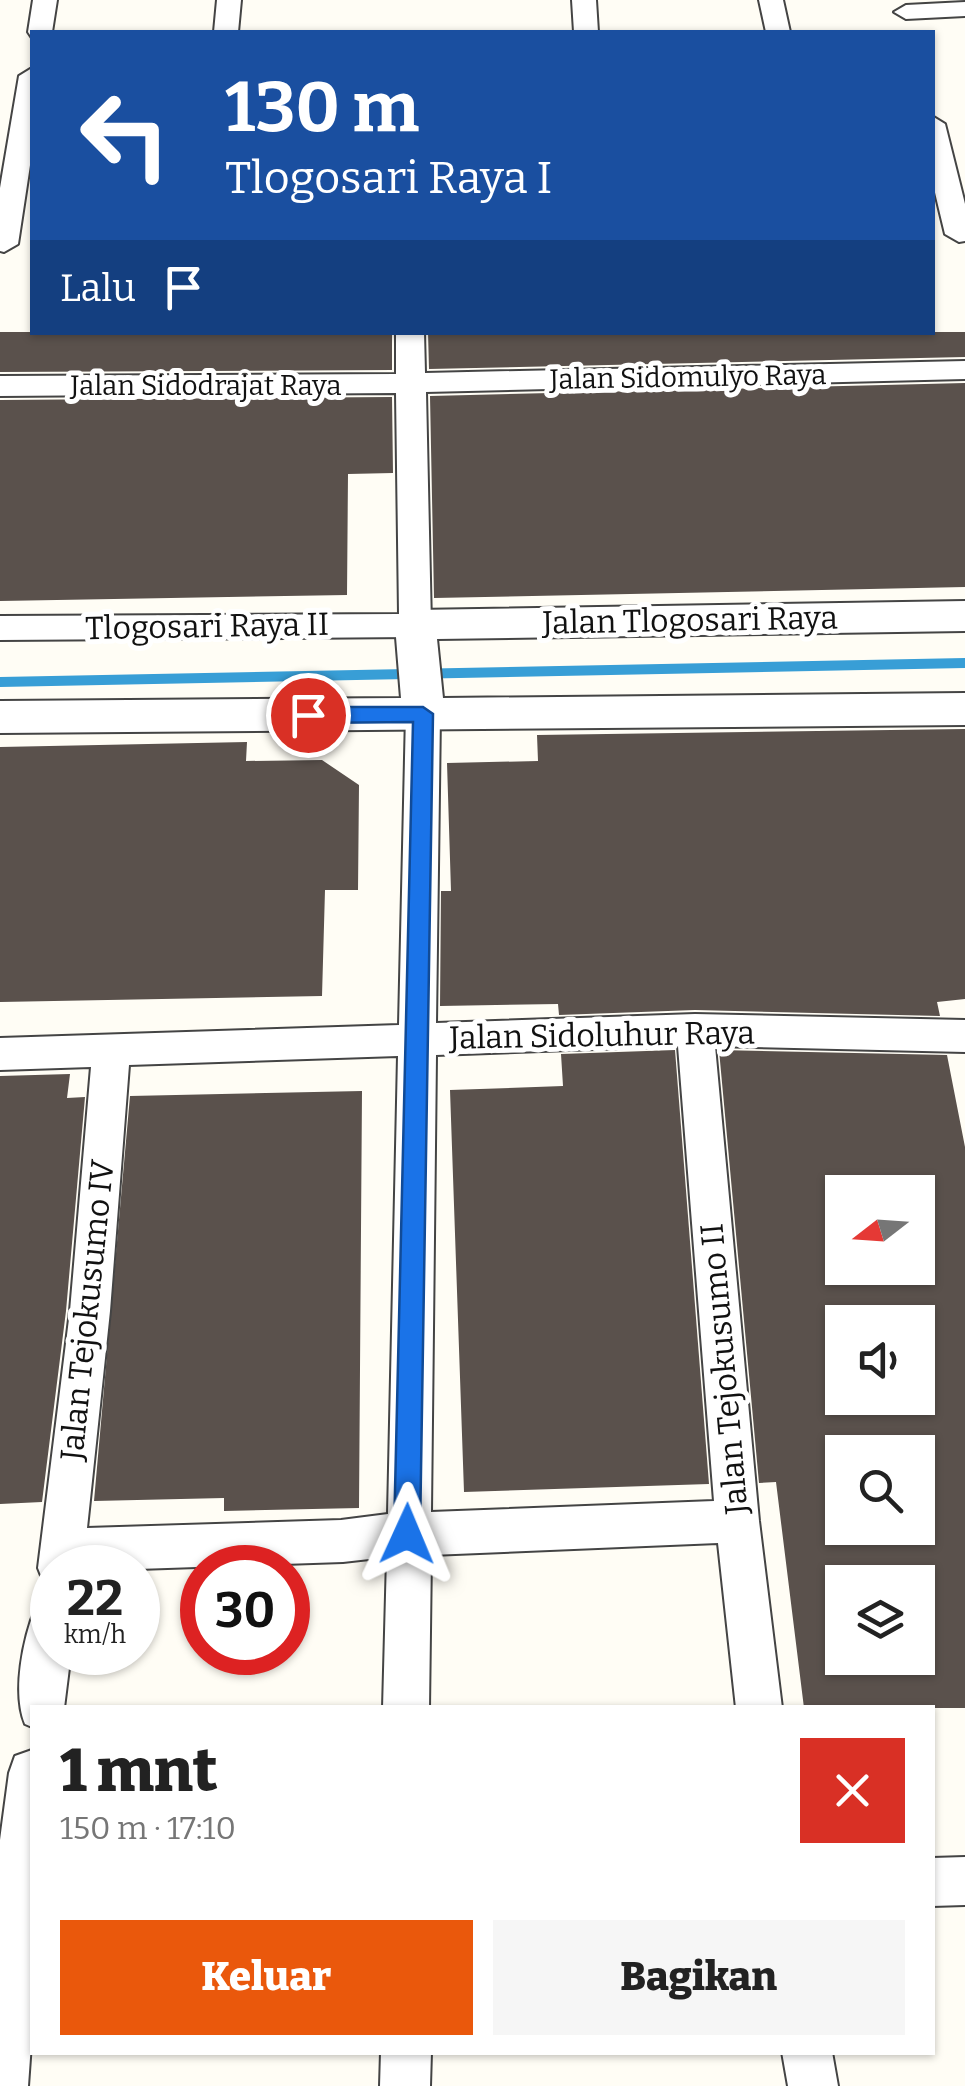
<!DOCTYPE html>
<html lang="id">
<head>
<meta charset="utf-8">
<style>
	body { margin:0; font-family:Bitter,serif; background:#f6f6f6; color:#222; height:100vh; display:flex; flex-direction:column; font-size:38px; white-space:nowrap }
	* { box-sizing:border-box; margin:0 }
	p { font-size:32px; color:#767676 }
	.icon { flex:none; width:55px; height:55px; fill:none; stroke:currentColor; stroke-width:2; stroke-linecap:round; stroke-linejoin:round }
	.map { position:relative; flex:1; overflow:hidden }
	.side { position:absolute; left:30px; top:1705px; width:905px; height:350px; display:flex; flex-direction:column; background:#fff; border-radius:0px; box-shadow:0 2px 8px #0004 }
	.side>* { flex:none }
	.hud { position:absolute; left:30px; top:30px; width:905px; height:305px; border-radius:0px; box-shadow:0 2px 8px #0004; background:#1a4fa0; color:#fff; overflow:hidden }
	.needle { width:65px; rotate:253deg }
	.tools { position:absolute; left:825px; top:1175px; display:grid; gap:20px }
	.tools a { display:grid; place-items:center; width:110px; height:110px; border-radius:0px; background:#fff; box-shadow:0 2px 8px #0004; font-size:50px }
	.speed { position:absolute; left:30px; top:1545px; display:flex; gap:20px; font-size:50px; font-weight:700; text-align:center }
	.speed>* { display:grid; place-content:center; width:130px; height:130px; border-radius:50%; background:#fff; box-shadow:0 2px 8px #0004; line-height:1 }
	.speed small { font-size:25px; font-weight:400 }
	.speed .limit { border:15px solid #d22; background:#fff; color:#111 }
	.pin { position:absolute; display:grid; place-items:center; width:85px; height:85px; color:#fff; margin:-42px; border:5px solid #fff; border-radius:50%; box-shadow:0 2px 10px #0007 }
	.me { position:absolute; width:110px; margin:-55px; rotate:1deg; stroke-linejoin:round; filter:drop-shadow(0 0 8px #0008) }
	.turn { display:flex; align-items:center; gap:35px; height:210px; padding:0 30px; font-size:45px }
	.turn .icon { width:130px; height:130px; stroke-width:2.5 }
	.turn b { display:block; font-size:70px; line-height:85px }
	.then { display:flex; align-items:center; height:95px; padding:0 30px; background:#0003; gap:20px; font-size:38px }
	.round { display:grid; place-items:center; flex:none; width:105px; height:105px; border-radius:0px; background:#f6f6f6 }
	.overview { display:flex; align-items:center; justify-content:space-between; height:170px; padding:0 30px }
	h1 { font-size:60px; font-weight:800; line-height:75px }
	.button { display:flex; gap:20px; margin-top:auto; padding:20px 30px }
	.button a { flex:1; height:115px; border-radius:0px; background:#ea580c; color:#fff; font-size:40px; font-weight:800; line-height:115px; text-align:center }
	.button a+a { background:#f6f6f6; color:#222 }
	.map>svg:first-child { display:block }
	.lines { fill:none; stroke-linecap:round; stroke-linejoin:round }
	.stream { fill:#389ed6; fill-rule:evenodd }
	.building { fill:#5a514c; fill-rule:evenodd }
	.minor-casing { stroke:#444; stroke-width:4 }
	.tertiary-casing { stroke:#444; stroke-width:4 }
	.minor { fill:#fff; fill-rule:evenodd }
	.tertiary { fill:#fff; fill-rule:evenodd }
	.route { fill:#1a73e8; stroke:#114b97; stroke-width:2.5 }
	.labels { text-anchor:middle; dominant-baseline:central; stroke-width:10; stroke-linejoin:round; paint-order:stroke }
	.far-street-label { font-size:28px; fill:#111; stroke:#fff }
	.street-label { font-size:32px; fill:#111; stroke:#fff }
</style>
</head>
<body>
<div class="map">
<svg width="965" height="2086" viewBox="0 0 965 2086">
	<rect width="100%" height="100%" fill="#fffdf5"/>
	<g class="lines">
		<path class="stream" d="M 965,658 L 965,668 L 0,687 L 0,677 Z"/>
	</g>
	<path class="building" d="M 0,332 L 392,332 L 392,370 L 0,372 Z
		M 428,332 L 965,332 L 965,357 L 429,369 Z
		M 965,383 L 965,587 L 434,598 L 430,396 Z
		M 392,397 L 393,473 L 348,474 L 347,595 L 0,601 L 0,400 Z
		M 965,729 L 965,999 L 937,1002 L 940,1016 L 695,1010 L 559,1015 L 558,1004 L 440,1006 L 441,891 L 451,891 L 447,763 L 538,761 L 537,735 Z
		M 247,742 L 246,761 L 322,760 L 359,785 L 358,890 L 325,890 L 322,996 L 0,1002 L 0,747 Z
		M 675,1050 L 709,1484 L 464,1492 L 450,1090 L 563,1086 L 561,1054 Z
		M 719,1050 L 947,1055 L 965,1147 L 965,1708 L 804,1708 L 776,1482 L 759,1483 ZM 842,1192 L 918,1192 L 918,1268 L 842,1268 ZM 842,1322 L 918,1322 L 918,1398 L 842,1398 ZM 842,1452 L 918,1452 L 918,1528 L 842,1528 ZM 842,1582 L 918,1582 L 918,1658 L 842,1658 Z
		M 70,1074 L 67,1098 L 85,1097 L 66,1311 L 42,1502 L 0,1504 L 0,1076 Z
		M 362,1091 L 359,1508 L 224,1511 L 224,1498 L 94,1501 L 130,1096 Z"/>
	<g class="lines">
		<defs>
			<path id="minor" d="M 33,0 L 57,0 L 52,32 L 32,32 L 32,38 L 28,32 Z
				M 217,0 L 241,0 L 238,32 L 214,32 Z
				M 572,0 L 596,0 L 598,32 L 574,32 Z
				M 759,0 L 783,0 L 790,32 L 766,32 Z
				M 965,2 L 965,16 L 906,19 L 894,12 L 906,5 Z
				M 32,68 L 32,152 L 18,244 L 4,252 L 0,251 L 0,188 L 19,76 Z
				M 932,116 L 945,124 L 965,204 L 965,241 L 959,242 L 945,234 L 932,180 Z
				M 396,332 L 424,332 L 425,373 L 965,361 L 965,379 L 426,392 L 431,625 L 426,633 L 415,637 L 0,640 L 0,616 L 399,614 L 396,393 L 0,396 L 0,376 L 396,374 Z
				M 423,702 L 435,705 L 440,714 L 436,1023 L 695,1014 L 965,1020 L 965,1052 L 715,1046 L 759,1521 L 782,1708 L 736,1708 L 718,1543 L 431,1555 L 429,1708 L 383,1708 L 387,1557 L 343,1562 L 138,1569 L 52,1568 L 52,1587 L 44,1583 L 38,1568 L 70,1311 L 91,1067 L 0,1070 L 0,1038 L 399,1025 L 406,714 L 411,705 ZM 678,1046 L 714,1501 L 431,1512 L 436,1055 ZM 398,1056 L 388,1514 L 341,1520 L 87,1528 L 110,1311 L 129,1065 Z
				M 52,1601 L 52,1652 L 71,1652 L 64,1708 L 32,1708 L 32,1727 L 25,1724 C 12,1693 23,1638 36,1607 Z
				M 32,1750 L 32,2030 L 28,2086 L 0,2086 L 0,1840 L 9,1773 L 15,1756 Z
				M 965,1857 L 965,1905 L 932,1906 L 932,1858 Z
				M 381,2052 L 431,2052 L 430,2086 L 380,2086 Z
				M 782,2052 L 832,2052 L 838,2086 L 788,2086 Z"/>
			<path id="tertiary" d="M 965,601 L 965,631 L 437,639 L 443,698 L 965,693 L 965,725 L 0,733 L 0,701 L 401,698 L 395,625 L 401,615 L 415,610 Z"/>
		</defs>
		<use href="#minor" class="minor-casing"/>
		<use href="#tertiary" class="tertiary-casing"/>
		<use href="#minor" class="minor"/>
		<use href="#tertiary" class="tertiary"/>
	</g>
	<path class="route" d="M 308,707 L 423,707 L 433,714 L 420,1534 L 416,1544 L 407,1547 L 398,1544 L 394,1534 L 413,722 L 308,723 L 298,715 Z"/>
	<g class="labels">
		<g class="far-street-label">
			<text transform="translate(688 377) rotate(-1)">Jalan Sidomulyo Raya</text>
			<text x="206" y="385">Jalan Sidodrajat Raya</text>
		</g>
		<g class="street-label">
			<text transform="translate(690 620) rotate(-1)">Jalan Tlogosari Raya</text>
			<text transform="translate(207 626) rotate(-1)">Tlogosari Raya II</text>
			<text transform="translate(602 1035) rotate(-1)">Jalan Sidoluhur Raya</text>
			<text transform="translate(87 1310) rotate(-84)">Jalan Tejokusumo IV</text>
			<text transform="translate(724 1369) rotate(-95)">Jalan Tejokusumo II</text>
		</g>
	</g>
</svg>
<div class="tools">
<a><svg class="needle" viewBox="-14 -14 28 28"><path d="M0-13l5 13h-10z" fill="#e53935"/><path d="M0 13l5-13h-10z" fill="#767676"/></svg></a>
<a><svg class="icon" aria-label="sound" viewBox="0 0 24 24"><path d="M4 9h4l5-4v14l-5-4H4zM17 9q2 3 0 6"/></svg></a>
<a><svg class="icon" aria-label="search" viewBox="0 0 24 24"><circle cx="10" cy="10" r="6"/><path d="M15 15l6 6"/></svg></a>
<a><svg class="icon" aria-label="layers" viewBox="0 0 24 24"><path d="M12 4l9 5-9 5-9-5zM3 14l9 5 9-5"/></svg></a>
</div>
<div class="speed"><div>22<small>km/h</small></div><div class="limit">30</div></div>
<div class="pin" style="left:308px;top:715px;background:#d93025"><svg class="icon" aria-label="arrive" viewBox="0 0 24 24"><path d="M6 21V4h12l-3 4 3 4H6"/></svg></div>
<svg class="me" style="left:407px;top:1534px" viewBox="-20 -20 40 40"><path d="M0-17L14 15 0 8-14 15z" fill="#1a73e8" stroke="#fff" stroke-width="4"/></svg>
<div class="hud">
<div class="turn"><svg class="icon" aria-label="left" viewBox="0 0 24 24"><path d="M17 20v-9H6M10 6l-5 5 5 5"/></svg><div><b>130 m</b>Tlogosari Raya I</div></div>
<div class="then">Lalu<svg class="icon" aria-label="arrive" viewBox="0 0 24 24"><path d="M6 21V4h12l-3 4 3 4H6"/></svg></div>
</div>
<section class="side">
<div class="overview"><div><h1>1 mnt</h1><p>150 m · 17:10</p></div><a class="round" style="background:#d93025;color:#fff"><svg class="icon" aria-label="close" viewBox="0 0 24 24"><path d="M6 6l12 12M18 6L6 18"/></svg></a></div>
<div class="button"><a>Keluar</a><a>Bagikan</a></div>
</section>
</div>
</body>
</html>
